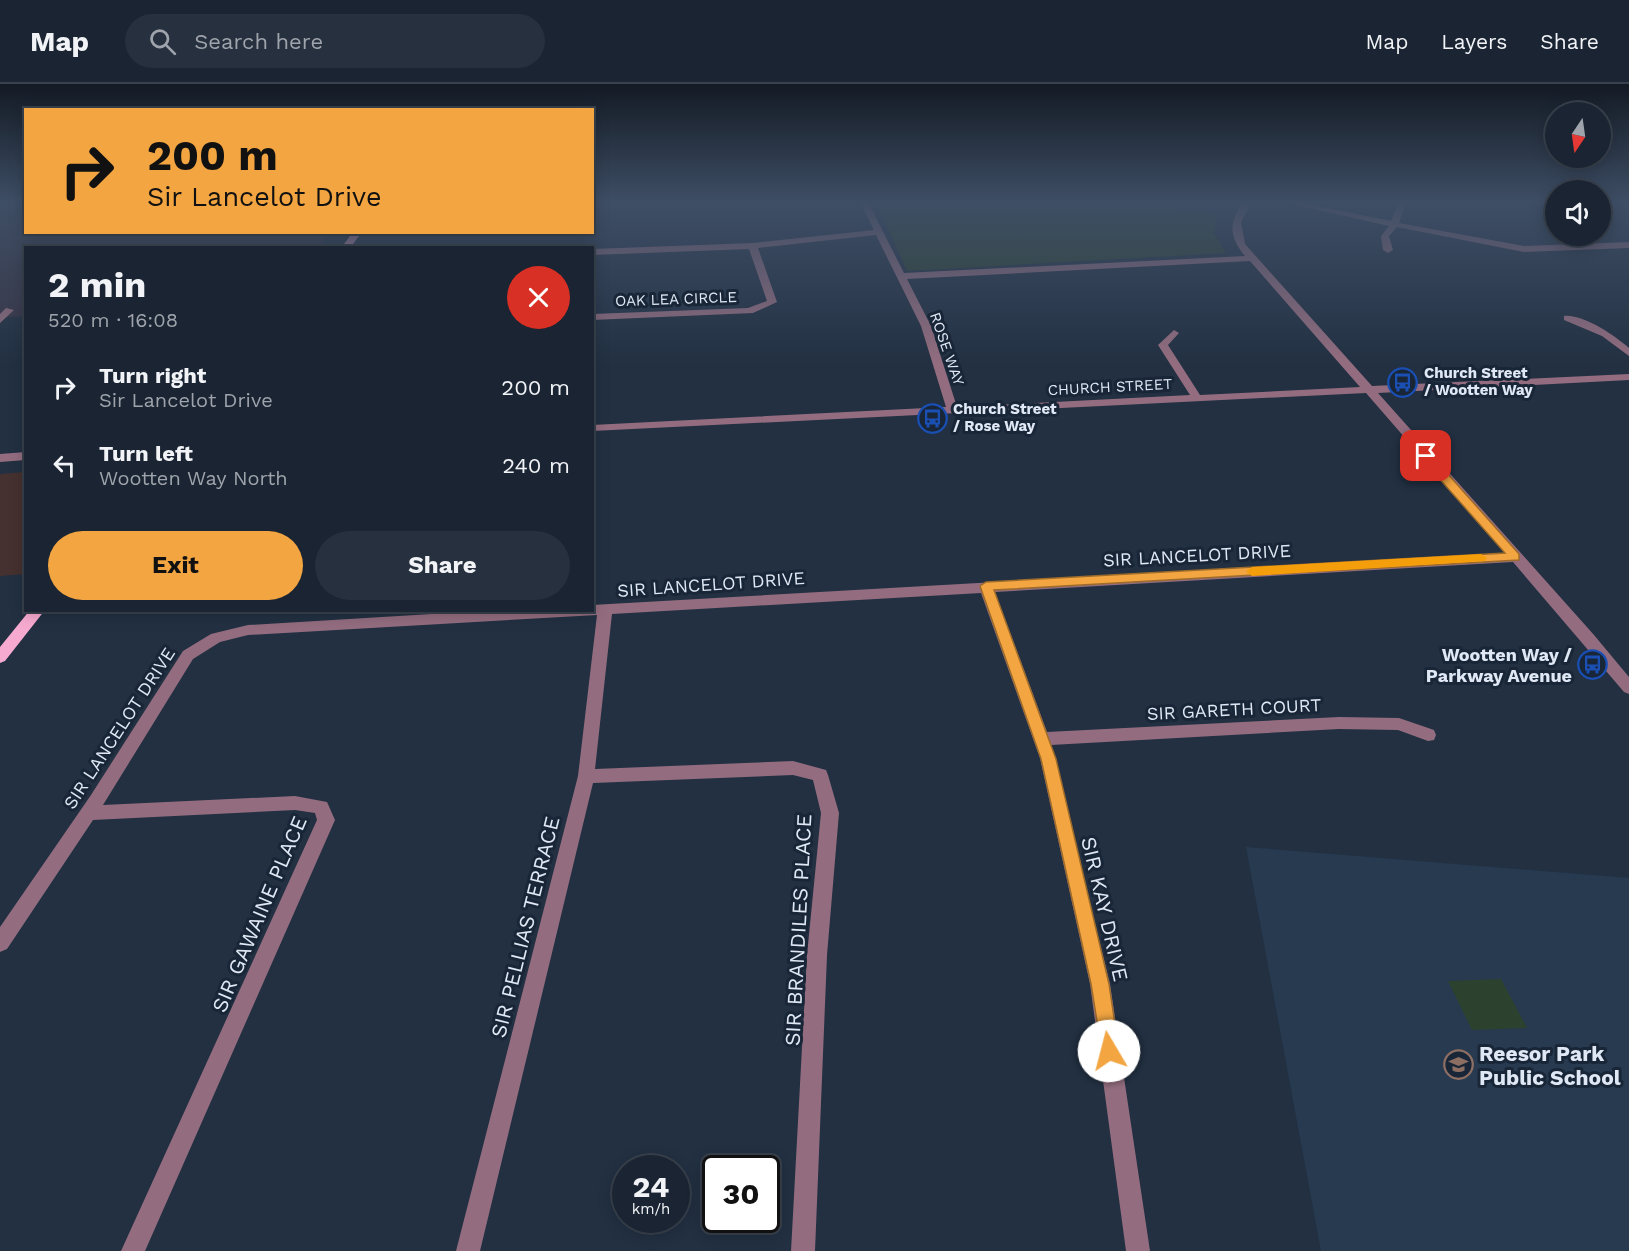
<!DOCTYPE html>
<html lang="en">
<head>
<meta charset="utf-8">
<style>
	body { margin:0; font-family:"Work Sans",sans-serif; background:#27303e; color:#f1f3f6; height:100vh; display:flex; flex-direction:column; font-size:22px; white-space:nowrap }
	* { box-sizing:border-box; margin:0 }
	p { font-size:20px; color:#9fa4ac }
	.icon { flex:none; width:33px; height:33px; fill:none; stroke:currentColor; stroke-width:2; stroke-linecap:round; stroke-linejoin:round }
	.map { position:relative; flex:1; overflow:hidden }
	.details { position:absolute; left:24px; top:162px; width:570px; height:366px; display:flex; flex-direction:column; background:#1a2432; border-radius:0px; box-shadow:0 3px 15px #0003,0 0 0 2px #38414d }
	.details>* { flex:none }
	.guide { position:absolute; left:24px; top:24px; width:570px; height:126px; border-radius:0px; box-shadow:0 3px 15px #0003,0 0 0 2px #38414d; background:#f2a541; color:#111; overflow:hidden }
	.needle { width:39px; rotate:193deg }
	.controls { position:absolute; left:1545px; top:18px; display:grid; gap:12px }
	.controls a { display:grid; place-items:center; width:66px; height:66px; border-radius:50%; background:#1a2432; box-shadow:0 3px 15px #0003,0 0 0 2px #38414d; font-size:30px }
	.speed { position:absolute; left:612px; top:1071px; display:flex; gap:12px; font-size:30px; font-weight:700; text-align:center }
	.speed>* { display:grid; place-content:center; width:78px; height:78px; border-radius:50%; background:#1a2432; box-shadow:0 3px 15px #0003,0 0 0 2px #38414d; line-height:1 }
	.speed small { font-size:15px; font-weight:400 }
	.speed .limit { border:3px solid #111; border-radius:9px; background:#fff; color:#111 }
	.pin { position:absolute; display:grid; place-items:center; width:51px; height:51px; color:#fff; margin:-26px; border-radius:12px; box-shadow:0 3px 9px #0006 }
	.me { position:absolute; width:66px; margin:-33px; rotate:352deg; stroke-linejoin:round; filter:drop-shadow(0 0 4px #0008) }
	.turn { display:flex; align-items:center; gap:21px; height:126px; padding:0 24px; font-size:27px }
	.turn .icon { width:78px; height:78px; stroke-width:2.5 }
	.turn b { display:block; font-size:42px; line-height:51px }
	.round { display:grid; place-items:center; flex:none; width:63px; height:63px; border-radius:32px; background:#27303e }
	.headline { display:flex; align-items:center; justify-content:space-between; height:102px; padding:0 24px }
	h1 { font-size:36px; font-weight:700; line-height:45px }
	.button { display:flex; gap:12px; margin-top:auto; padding:12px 24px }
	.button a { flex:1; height:69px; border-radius:36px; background:#f2a541; color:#111; font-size:24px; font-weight:700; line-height:69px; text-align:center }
	.button a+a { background:#27303e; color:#f1f3f6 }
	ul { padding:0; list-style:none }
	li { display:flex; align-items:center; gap:18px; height:78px; padding:0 24px }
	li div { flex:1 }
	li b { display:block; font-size:22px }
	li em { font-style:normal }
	header { display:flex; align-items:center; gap:36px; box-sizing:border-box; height:84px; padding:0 30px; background:#1a2432; border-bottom:2px solid #38414d }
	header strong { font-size:28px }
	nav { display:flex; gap:33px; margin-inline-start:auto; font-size:21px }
	.search { width:420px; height:54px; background:#27303e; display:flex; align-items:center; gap:15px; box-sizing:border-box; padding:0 21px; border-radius:33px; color:#9fa4ac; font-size:22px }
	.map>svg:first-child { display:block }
	.commercial { fill:#45312f }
	.built { fill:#273a50 }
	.medical { fill:#383445 }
	.green { fill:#2d422e }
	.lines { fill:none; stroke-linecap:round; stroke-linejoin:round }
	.minor { fill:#936d7f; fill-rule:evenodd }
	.major { fill:#f6aacf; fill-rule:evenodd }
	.route { fill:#f2a541; stroke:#9d6b2a; stroke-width:1.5 }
	.slow { fill:#f59e0b }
	.labels { text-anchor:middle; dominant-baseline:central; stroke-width:6; stroke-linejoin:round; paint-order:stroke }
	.far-street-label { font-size:15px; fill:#dfe8f4; stroke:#182638 }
	.far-poi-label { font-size:15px; font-weight:bold; fill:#dfe8f4; stroke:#182638; text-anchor:start }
	.street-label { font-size:18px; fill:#dfe8f4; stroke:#182638 }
	.poi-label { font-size:18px; font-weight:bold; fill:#dfe8f4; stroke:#182638; text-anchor:end }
	.near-street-label { font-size:21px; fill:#dfe8f4; stroke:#182638 }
	.near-poi-label { font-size:21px; font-weight:bold; fill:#dfe8f4; stroke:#182638; text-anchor:start }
</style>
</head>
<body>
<header>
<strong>Map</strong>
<div class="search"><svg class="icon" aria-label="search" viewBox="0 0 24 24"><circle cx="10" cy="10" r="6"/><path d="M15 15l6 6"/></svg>Search here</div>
<nav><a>Map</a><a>Layers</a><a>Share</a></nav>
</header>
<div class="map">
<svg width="1629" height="1167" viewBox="0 0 1629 1167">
	<rect width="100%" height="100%" fill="#223042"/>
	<path class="commercial" d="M 25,388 L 25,490 L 0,492 L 0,390 Z"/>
	<path class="built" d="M 1246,763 L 1629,794 L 1629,1167 L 1321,1167 Z"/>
	<path class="medical" d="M 0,118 L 25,118 L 26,148 L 331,149 L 317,164 L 26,164 L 25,232 L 0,234 Z"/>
	<path class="green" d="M 876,118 L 1113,118 L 1216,129 L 1214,149 L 1226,169 L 907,187 Z
		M 1501,895 L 1527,944 L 1472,946 L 1448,897 Z"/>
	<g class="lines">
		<path class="minor" d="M 860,118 L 868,118 L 904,189 L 1245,172 C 1229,153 1228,137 1244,118 L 1252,118 L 1241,138 L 1245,160 L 1372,302 L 1629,290 L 1629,296 L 1378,309 L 1594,551 L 1629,593 L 1629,610 L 1624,608 L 1513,478 L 995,508 L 1047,648 L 1339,633 L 1399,634 L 1434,646 L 1436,651 L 1434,656 L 1428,657 L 1398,646 L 1339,645 L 1051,661 L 1110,900 L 1150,1167 L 1126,1167 L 1090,900 L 1040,674 L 981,509 L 612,530 L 595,685 L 793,677 L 826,686 L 828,691 L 839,729 L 827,871 L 815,1167 L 791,1167 L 807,871 L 821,729 L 813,696 L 793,691 L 593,699 L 480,1167 L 456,1167 L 578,692 L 597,531 L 248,551 L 220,558 L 193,575 L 103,721 L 295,712 L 327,718 L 335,736 L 145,1167 L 121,1167 L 317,736 L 315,729 L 295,726 L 93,736 L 7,865 L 0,868 L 0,843 L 91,711 L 183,567 L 211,550 L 248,541 L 498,526 L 592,526 L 592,521 L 1505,469 L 1366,309 L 592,347 L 592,341 L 946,323 L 921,242 L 876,151 L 758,164 L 777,218 L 753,229 L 592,236 L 592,230 L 748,224 L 767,217 L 749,165 L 592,171 L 592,165 L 753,159 L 874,146 ZM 1250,177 L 1360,303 L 1200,311 L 1168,261 L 1179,249 L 1174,246 L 1158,261 L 1190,311 L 957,323 L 931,242 L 907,195 Z
			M 1283,118 L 1298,118 L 1391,137 L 1398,118 L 1406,118 L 1399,139 L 1524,162 L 1629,158 L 1629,164 L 1524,168 L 1397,143 L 1389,152 L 1393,166 L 1388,169 L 1383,166 L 1381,152 L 1389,142 Z
			M 6,224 L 14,226 L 0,239 L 0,230 Z
			M 1564,232 C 1584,230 1615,252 1629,264 L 1629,272 L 1602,252 L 1564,236 Z
			M 26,368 L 26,376 L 0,378 L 0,370 Z"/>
		<path class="major" d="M 353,148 L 362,148 L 350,164 L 341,164 Z
			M 30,526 L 45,526 L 5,577 L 0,579 L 0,563 Z"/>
	</g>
	<linearGradient id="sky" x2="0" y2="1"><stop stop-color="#131a24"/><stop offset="0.42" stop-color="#3e4e65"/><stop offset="1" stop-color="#3e4e65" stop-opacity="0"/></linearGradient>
	<rect width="1629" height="281" fill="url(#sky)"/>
	<path class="route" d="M 1422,370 L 1430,370 L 1519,470 L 1519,476 L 994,506 L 1056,675 L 1109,900 L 1119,967 L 1116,974 L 1109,976 L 1103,974 L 1091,900 L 1041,675 L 980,502 L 986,498 L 1505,469 L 1422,375 Z"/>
	<path class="slow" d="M 1481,470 L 1487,474 L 1485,477 L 1252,492 L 1246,487 L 1252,483 Z"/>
	<defs>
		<symbol id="bus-ring" viewBox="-11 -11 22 22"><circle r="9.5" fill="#182638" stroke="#1a4fb4" stroke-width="1.5"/><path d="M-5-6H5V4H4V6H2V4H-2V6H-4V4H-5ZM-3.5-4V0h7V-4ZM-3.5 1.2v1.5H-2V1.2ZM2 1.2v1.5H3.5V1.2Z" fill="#1a4fb4"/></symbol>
		<symbol id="school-ring" viewBox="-11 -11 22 22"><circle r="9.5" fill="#182638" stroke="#8d6e63" stroke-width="1.5"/><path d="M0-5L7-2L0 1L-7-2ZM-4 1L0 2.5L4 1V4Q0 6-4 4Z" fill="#8d6e63"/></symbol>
	</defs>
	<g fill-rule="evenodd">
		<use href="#bus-ring" x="1386" y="282" width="33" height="33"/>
		<use href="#bus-ring" x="916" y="318" width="33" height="33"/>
		<use href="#bus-ring" x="1576" y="564" width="33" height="33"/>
		<use href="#school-ring" x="1442" y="964" width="33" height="33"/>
	</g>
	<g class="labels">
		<g class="far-street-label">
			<text transform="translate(676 215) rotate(-2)">OAK LEA CIRCLE</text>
			<text transform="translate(947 265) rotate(71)">ROSE WAY</text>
			<text transform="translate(1110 303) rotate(-3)">CHURCH STREET</text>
		</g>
		<g class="far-poi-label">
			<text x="1424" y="289">Church Street<tspan x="1424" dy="17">/ Wootten Way</tspan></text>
			<text x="953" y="325">Church Street<tspan x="953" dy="17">/ Rose Way</tspan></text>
		</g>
		<g class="street-label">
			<text transform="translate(1197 471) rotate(-3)">SIR LANCELOT DRIVE</text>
			<text transform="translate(711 500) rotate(-4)">SIR LANCELOT DRIVE</text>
			<text transform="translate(1234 625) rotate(-3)">SIR GARETH COURT</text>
			<text transform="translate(119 644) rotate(-57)">SIR LANCELOT DRIVE</text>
		</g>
		<g class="poi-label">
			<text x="1572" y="570">Wootten Way /<tspan x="1572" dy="21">Parkway Avenue</tspan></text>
		</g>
		<g class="near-street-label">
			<text transform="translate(1105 825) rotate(77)">SIR KAY DRIVE</text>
			<text transform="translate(259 830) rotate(-67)">SIR GAWAINE PLACE</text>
			<text transform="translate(525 843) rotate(-76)">SIR PELLIAS TERRACE</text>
			<text transform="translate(798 846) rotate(-87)">SIR BRANDILES PLACE</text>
		</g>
		<g class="near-poi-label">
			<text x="1479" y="969">Reesor Park<tspan x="1479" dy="24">Public School</tspan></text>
		</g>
	</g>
</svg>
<div class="controls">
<a><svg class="needle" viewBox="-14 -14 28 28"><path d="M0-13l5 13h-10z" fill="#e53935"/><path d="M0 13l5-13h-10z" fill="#9fa4ac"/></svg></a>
<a><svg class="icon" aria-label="sound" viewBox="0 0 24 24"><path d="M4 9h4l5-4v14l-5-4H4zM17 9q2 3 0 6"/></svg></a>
</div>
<div class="speed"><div>24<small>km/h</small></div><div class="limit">30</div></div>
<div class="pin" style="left:1426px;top:372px;background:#d93025"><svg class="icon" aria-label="arrive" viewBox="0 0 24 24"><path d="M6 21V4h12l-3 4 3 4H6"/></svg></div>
<svg class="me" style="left:1109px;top:967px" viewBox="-20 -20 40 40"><circle r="19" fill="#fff"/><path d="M0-13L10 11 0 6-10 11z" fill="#f2a541"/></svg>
<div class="guide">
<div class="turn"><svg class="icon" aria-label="right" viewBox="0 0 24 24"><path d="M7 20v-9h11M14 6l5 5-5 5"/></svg><div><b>200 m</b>Sir Lancelot Drive</div></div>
</div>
<section class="details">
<div class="headline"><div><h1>2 min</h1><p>520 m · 16:08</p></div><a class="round" style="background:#d93025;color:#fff"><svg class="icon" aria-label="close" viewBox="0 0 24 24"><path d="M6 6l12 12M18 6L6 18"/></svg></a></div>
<ul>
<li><svg class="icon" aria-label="right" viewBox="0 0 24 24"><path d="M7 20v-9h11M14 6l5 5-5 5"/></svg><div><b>Turn right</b><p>Sir Lancelot Drive</p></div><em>200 m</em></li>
<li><svg class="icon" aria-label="left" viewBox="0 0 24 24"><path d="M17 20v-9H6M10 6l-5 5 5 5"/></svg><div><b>Turn left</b><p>Wootten Way North</p></div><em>240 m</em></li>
</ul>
<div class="button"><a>Exit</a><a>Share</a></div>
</section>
</div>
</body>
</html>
